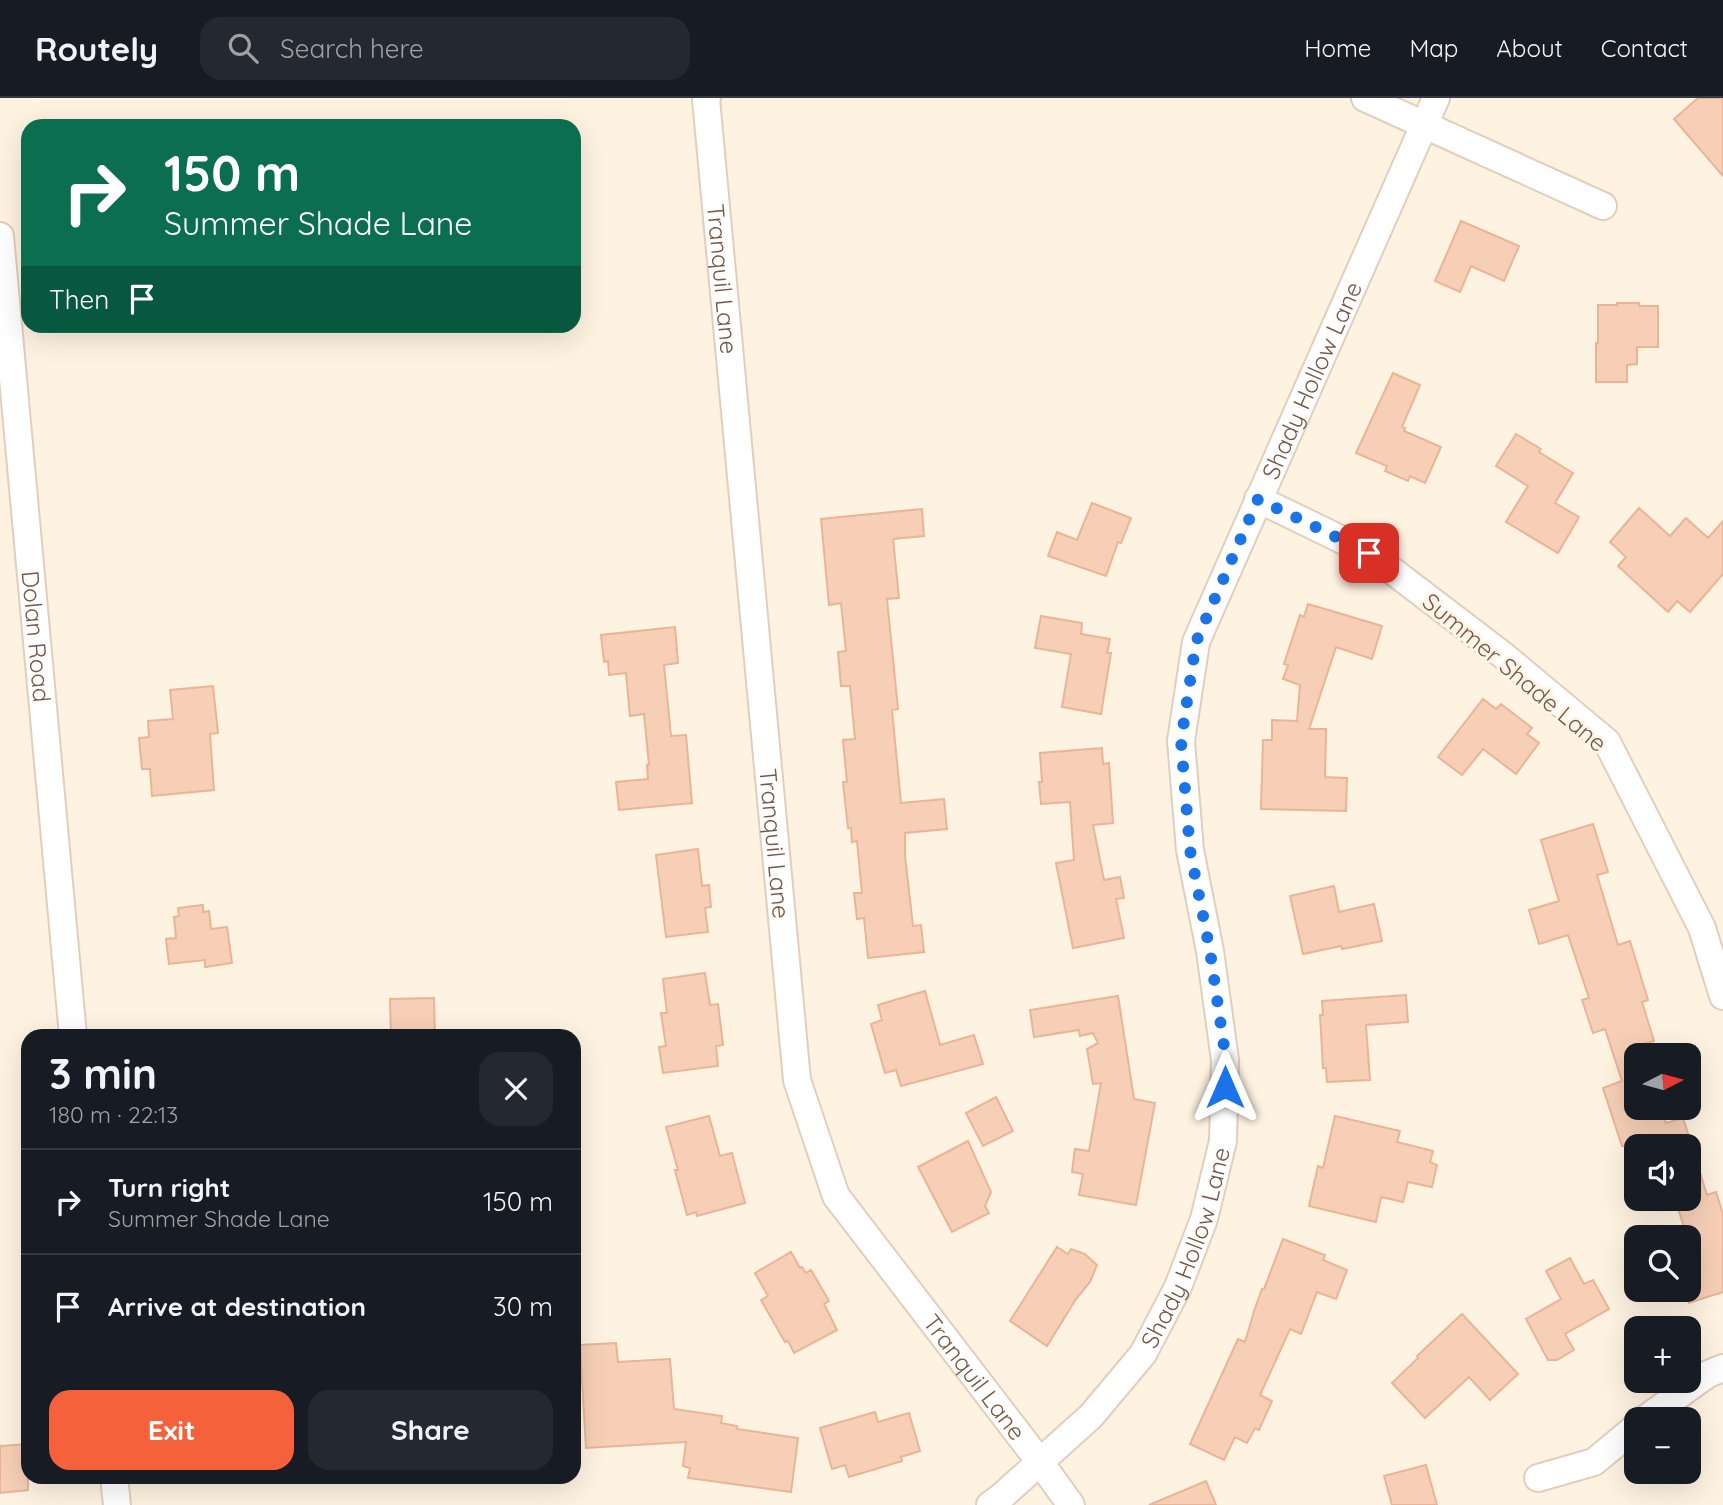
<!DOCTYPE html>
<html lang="en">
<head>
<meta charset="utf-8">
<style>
	body { margin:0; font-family:Quicksand,sans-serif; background:#242831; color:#f1f3f6; height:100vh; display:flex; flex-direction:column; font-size:26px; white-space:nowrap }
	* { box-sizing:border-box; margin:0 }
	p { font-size:23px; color:#9ea1a6 }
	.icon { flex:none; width:38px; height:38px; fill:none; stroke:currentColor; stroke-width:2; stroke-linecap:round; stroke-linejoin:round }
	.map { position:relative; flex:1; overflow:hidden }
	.side { position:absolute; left:21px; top:931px; width:560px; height:455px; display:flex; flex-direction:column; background:#171b24; border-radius:21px; box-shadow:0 7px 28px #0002 }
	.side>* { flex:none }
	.top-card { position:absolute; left:21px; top:21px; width:560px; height:214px; border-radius:21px; box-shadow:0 7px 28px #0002; background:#0b6e4f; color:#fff; overflow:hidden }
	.needle { width:46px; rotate:84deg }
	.tools { position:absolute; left:1624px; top:945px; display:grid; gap:14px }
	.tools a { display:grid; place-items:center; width:77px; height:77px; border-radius:14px; background:#171b24; box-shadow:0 7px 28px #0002; font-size:35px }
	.pin { position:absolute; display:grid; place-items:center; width:60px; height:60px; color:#fff; margin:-30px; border-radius:14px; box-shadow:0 4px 10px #0006 }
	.me { position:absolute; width:77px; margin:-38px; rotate:0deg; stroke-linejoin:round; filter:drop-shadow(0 0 5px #0008) }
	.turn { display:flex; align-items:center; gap:24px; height:147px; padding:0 28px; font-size:32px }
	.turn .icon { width:91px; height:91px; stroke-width:2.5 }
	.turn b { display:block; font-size:49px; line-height:60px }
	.then { display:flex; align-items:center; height:66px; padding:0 28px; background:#0003; gap:14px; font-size:26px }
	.round { display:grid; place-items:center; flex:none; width:74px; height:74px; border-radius:21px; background:#242831 }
	.summary { display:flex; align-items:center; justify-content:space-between; height:119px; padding:0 28px }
	h1 { font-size:42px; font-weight:700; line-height:52px }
	.button { display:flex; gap:14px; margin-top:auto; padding:14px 28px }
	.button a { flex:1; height:80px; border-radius:21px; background:#f4613b; color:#fff; font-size:28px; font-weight:700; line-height:80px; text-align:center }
	.button a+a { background:#242831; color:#f1f3f6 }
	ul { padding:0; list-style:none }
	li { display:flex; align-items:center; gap:21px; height:105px; padding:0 28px; border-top:2px solid #363941 }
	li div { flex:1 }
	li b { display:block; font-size:26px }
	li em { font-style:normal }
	header { display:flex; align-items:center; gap:42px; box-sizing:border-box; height:98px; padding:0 35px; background:#171b24; border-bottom:2px solid #363941 }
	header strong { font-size:33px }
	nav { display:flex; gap:38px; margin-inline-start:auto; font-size:24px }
	.search { width:490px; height:63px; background:#242831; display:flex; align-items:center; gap:18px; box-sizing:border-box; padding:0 24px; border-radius:21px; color:#9ea1a6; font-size:26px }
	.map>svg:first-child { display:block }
	.building { fill:#f6cfb6; stroke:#eab495; stroke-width:2 }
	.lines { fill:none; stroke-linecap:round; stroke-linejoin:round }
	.minor-casing { stroke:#e3cebc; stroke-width:30 }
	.minor { stroke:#fff; stroke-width:26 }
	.route { stroke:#1a73e8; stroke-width:12; stroke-dasharray:0 21.6 }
	.labels { text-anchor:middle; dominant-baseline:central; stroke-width:6; stroke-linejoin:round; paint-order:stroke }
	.street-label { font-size:24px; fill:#785745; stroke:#fff6e9 }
</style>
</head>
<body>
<header>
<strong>Routely</strong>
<div class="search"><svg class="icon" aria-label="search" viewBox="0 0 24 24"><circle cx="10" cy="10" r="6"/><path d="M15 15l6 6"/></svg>Search here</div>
<nav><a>Home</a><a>Map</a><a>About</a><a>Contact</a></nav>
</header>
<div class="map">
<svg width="1723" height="1407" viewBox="0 0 1723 1407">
	<rect width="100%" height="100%" fill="#fef2e1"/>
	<path class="building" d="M 1698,0 L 1723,0 L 1723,78 L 1674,21 Z
		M 1461,123 L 1519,148 L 1504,183 L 1471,168 L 1460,194 L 1435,183 Z
		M 1617,205 L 1639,205 L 1639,208 L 1658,208 L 1658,249 L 1637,249 L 1637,266 L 1627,267 L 1627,284 L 1596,284 L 1596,245 L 1598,245 L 1598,207 L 1617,207 Z
		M 1393,275 L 1420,287 L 1402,329 L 1405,330 L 1404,333 L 1441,349 L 1425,385 L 1410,378 L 1408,383 L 1385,373 L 1387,368 L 1356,355 Z
		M 1516,336 L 1541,351 L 1539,354 L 1573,375 L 1555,405 L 1579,419 L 1558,455 L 1506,424 L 1528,388 L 1496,368 Z
		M 1092,405 L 1131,420 L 1121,445 L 1118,444 L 1106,478 L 1048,458 L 1057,434 L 1077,442 Z
		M 1639,410 L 1670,438 L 1686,420 L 1708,440 L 1723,423 L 1723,476 L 1690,514 L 1677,503 L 1668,514 L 1618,468 L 1626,459 L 1610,444 Z
		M 922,411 L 924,438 L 893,441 L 899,500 L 887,501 L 898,611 L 892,612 L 901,705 L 944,701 L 947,731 L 905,735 L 905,758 L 913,828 L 921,827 L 924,854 L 868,860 L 864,820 L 857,821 L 854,795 L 862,795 L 857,743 L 852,744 L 851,730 L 848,730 L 843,684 L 847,684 L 843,642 L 855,641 L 850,588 L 841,588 L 838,554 L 846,553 L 841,505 L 829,507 L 821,421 Z
		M 1308,506 L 1382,528 L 1372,561 L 1336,549 L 1309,631 L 1326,631 L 1325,679 L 1347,680 L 1346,713 L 1261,711 L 1263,642 L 1272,642 L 1272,622 L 1297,623 L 1300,587 L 1283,581 L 1288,567 L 1284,566 L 1300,517 L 1304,519 Z
		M 1041,518 L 1082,525 L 1081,536 L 1110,541 L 1107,555 L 1111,555 L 1101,616 L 1062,609 L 1071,556 L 1035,550 Z
		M 675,529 L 678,565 L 664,567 L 671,638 L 686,637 L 692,705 L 619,712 L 616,684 L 648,681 L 647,667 L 649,667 L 644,616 L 630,618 L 626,575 L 609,577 L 608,563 L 604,564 L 601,537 Z
		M 213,588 L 218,635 L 210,636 L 214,692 L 152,698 L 150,671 L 142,671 L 139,640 L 149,639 L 148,623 L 173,621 L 170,592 Z
		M 1483,601 L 1496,611 L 1501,606 L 1532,630 L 1527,636 L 1539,645 L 1516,676 L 1483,651 L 1462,677 L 1438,659 Z
		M 1102,650 L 1103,666 L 1109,665 L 1113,725 L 1093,727 L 1104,782 L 1120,779 L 1124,800 L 1116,801 L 1124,840 L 1073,850 L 1056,765 L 1074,762 L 1070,704 L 1041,706 L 1039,684 L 1042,684 L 1040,655 Z
		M 1593,726 L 1608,774 L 1597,777 L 1618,847 L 1630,843 L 1648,902 L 1642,904 L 1654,943 L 1636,948 L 1636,1010 L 1661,1010 L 1666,1025 L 1683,1020 L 1692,1048 L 1622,1048 L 1603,990 L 1622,983 L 1605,931 L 1593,935 L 1582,902 L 1589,900 L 1568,837 L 1539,846 L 1529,812 L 1559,803 L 1541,742 Z
		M 698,751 L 702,788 L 709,787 L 711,809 L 705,810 L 708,834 L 666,839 L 656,757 Z
		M 1334,788 L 1339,814 L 1374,806 L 1382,843 L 1342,851 L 1341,848 L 1303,856 L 1290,798 Z
		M 203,807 L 203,814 L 209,813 L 211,831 L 227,829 L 232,865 L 205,869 L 205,862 L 169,866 L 166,841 L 176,840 L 174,819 L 179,818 L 178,810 Z
		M 705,875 L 710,907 L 718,906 L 723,947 L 716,948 L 718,968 L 663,975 L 659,949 L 666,948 L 661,915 L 667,915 L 663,881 Z
		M 925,893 L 940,947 L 974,937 L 983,966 L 901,988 L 896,972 L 885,975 L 871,926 L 882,922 L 878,907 Z
		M 1406,897 L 1408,924 L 1366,927 L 1370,982 L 1327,984 L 1326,970 L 1323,970 L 1320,917 L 1323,917 L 1322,903 Z
		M 1118,898 L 1134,1001 L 1155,1005 L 1136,1107 L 1079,1097 L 1083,1076 L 1072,1074 L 1075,1051 L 1089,1053 L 1101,985 L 1093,986 L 1087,951 L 1098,945 L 1093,935 L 1080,938 L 1079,932 L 1034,939 L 1030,912 Z
		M 434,900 L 435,938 L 391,938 L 390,901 Z
		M 996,999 L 1013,1033 L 983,1048 L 966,1015 Z
		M 709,1018 L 720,1058 L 732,1055 L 745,1105 L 697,1118 L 696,1114 L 687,1117 L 675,1072 L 678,1072 L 666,1029 Z
		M 1335,1018 L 1400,1033 L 1397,1044 L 1433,1053 L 1430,1064 L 1437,1067 L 1432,1089 L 1408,1084 L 1403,1104 L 1381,1099 L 1376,1124 L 1309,1108 L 1318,1068 L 1323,1070 Z
		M 968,1043 L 991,1094 L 985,1108 L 989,1115 L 952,1134 L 918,1069 Z
		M 1694,1055 L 1707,1097 L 1716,1094 L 1723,1116 L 1723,1194 L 1689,1205 L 1689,1170 L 1696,1168 L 1689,1145 L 1689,1139 L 1687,1139 L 1677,1107 L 1689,1103 L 1689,1056 Z
		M 1283,1141 L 1325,1157 L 1323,1162 L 1347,1172 L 1336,1201 L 1317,1194 L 1301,1236 L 1290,1231 L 1260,1297 L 1272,1303 L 1259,1332 L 1255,1330 L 1247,1345 L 1235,1339 L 1224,1362 L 1190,1346 L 1238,1241 L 1245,1244 L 1255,1210 L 1262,1191 L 1264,1191 Z
		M 1057,1149 L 1068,1156 L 1071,1151 L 1085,1156 L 1097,1167 L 1090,1184 L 1076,1201 L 1047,1248 L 1010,1223 Z
		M 791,1154 L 800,1170 L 802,1169 L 806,1175 L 811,1172 L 829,1203 L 824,1206 L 837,1232 L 794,1255 L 788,1243 L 785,1244 L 761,1202 L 768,1198 L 755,1175 Z
		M 1570,1160 L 1584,1186 L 1593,1182 L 1609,1211 L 1565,1236 L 1574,1252 L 1557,1262 L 1548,1262 L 1526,1221 L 1561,1201 L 1546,1173 Z
		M 1462,1216 L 1518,1276 L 1490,1302 L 1469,1279 L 1425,1320 L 1392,1285 L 1418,1260 L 1417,1258 Z
		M 616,1245 L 618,1264 L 670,1261 L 674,1311 L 722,1318 L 721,1325 L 737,1328 L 737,1331 L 798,1340 L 791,1394 L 688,1380 L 690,1370 L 683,1368 L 686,1344 L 586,1350 L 580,1247 Z
		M 875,1314 L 878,1324 L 909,1315 L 920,1353 L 901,1359 L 902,1363 L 849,1379 L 845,1367 L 832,1371 L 820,1330 Z
		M 28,1346 L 28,1392 L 0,1395 L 0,1348 Z
		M 1426,1367 L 1437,1407 L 1392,1407 L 1384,1378 Z
		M 1206,1383 L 1216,1407 L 1149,1407 Z"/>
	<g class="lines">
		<defs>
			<g id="minor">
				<path id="s1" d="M 707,0 L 706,1 L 797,982 L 836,1098 L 1040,1364 L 1071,1407"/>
				<path d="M 1365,0 L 1603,108"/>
				<path id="s2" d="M 0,138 L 73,938"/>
				<path d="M 1258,401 L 1369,455 L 1504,558 L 1607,644 L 1702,830 L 1723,898"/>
				<path d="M 1645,1321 L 1708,1276 L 1723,1270"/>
				<path d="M 114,1379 L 117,1407"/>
				<path d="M 1538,1380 L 1594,1364 L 1636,1329"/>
				<path id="s3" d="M 990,1407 L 1001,1399 L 1091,1318 L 1143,1256 L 1178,1189 L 1204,1121 L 1223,1043 L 1225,962 L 1210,853 L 1190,752 L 1181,643 L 1196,544 L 1436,0"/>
			</g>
		</defs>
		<use href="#minor" class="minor-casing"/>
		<use href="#minor" class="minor"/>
	</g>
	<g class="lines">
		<path class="route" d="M 1225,989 L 1226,962 L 1210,853 L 1190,752 L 1181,643 L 1196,544 L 1258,401 L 1369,455"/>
	</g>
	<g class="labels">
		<g class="street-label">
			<text stroke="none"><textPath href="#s1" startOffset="182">Tranquil Lane</textPath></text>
			<text stroke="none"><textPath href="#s3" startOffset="1234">Shady Hollow Lane</textPath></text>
			<text stroke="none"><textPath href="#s2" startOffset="402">Dolan Road</textPath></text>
			<text transform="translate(1515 574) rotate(40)">Summer Shade Lane</text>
			<text stroke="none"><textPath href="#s1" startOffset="749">Tranquil Lane</textPath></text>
			<text stroke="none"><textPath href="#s3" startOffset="331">Shady Hollow Lane</textPath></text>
			<text stroke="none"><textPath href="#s1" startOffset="1337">Tranquil Lane</textPath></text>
		</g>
	</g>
</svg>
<div class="tools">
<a><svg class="needle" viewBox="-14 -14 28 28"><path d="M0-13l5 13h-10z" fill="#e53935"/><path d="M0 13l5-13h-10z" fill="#9ea1a6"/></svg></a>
<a><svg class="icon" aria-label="sound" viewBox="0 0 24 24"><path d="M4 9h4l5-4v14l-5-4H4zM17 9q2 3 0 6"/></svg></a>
<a><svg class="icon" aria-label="search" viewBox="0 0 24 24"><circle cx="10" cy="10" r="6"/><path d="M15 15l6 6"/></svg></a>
<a>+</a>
<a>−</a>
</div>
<div class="pin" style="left:1369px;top:455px;background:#d93025"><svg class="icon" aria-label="arrive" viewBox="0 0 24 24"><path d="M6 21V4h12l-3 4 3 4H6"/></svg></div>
<svg class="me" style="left:1225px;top:989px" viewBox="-20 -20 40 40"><path d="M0-17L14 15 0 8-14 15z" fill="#1a73e8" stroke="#fff" stroke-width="4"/></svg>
<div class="top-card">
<div class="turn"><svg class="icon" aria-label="right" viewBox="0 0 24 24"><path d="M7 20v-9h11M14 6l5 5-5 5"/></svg><div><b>150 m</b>Summer Shade Lane</div></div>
<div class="then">Then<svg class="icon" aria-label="arrive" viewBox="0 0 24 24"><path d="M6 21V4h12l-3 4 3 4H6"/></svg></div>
</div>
<section class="side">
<div class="summary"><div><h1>3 min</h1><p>180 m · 22:13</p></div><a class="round"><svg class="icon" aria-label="close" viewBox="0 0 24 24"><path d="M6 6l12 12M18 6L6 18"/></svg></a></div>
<ul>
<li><svg class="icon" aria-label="right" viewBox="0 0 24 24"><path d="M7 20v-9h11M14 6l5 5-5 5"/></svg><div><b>Turn right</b><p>Summer Shade Lane</p></div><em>150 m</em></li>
<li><svg class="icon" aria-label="arrive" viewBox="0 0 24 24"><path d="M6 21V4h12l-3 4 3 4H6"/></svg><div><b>Arrive at destination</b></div><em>30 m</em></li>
</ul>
<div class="button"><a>Exit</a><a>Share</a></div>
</section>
</div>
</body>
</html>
